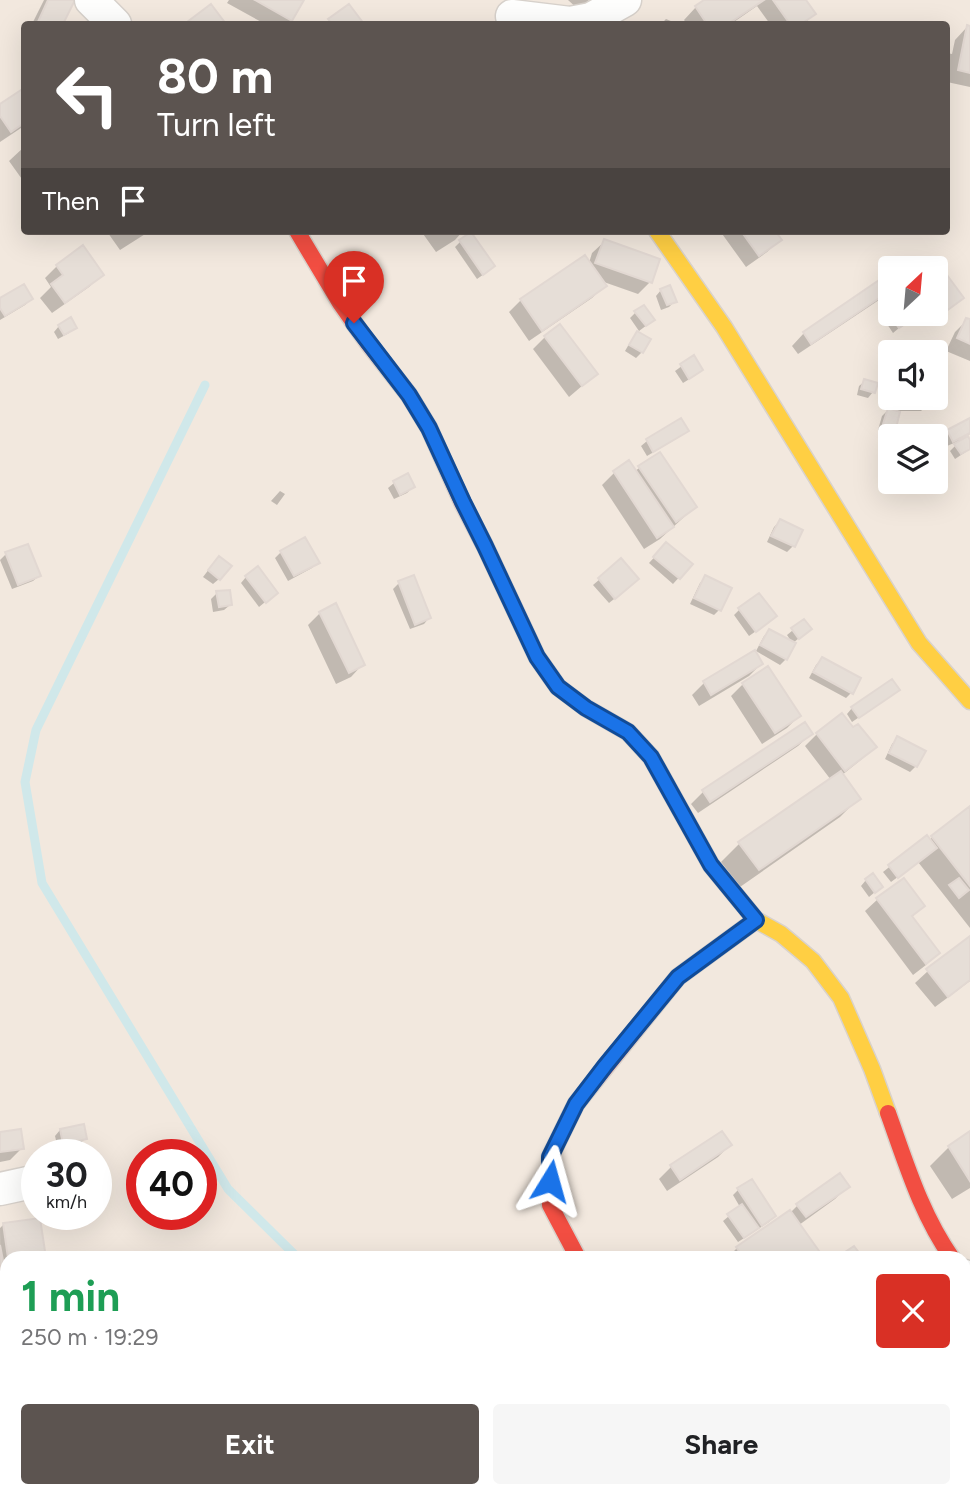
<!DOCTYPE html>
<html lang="en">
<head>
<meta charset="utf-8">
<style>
	body { margin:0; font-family:Figtree,sans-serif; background:#f6f6f6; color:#202124; height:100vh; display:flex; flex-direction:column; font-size:26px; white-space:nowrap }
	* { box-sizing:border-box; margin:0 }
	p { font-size:23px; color:#757577 }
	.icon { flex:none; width:38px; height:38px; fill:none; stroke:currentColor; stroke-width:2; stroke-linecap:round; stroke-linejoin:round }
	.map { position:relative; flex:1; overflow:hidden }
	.sheet { position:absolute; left:0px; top:1251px; width:971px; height:247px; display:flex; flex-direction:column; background:#fff; border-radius:21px 21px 0 0; box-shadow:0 7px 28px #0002 }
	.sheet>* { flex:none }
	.top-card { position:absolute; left:21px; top:21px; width:929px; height:214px; border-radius:7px; box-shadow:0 7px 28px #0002; background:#5c5450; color:#fff; overflow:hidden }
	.needle { width:46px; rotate:26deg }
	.buttons { position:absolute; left:878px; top:256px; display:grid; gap:14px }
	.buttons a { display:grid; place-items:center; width:70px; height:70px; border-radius:7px; background:#fff; box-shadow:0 7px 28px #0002; font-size:35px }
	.speed { position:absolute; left:21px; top:1139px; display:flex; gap:14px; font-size:35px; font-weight:700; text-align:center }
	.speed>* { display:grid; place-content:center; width:91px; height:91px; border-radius:50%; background:#fff; box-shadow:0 7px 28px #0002; line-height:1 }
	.speed small { font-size:18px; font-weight:400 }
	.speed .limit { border:10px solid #d22; background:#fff; color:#111 }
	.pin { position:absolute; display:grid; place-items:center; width:60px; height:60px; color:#fff; margin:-72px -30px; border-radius:50% 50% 50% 0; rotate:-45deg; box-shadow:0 0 7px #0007 }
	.pin .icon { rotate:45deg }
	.me { position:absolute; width:77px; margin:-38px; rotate:8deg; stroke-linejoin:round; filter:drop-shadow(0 0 5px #0008) }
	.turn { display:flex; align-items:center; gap:24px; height:147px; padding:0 21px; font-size:32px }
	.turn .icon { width:91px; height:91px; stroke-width:2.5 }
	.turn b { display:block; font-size:49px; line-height:60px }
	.then { display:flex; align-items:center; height:66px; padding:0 21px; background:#0003; gap:14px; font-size:26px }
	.round { display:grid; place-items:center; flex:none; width:74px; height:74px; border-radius:7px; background:#f6f6f6 }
	.overview { display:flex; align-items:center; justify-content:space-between; height:119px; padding:0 21px }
	h1 { font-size:42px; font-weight:700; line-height:52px; color:#1e9e55 }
	.action { display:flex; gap:14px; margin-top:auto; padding:14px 21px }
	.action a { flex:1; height:80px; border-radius:7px; background:#5c5450; color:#fff; font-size:28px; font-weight:700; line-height:80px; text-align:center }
	.action a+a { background:#f6f6f6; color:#202124 }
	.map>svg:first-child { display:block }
	.residential { fill:#f2e8de; fill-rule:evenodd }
	.shadow { fill:#0003 }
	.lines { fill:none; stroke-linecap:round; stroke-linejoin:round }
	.stream { stroke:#d0e8ea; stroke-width:9 }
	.building { fill:#e6ded7; stroke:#e2d8d2; stroke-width:2 }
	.street-casing { stroke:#d7d1cb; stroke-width:35 }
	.slow-casing { stroke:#d9d2cb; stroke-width:19 }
	.jam-casing { stroke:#d9d2cb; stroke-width:19 }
	.street { stroke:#fefefd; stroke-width:32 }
	.slow { stroke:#ffcf43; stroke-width:16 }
	.jam { stroke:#f24e42; stroke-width:16 }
	.route-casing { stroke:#114b97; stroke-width:18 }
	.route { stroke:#1a73e8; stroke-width:12 }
</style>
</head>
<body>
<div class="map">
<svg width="970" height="1497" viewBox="0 0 970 1497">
	<rect width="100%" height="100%" fill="#f9f5f0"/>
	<path class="residential" d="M 0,0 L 970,0 L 970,1497 L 0,1497 ZM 24,24 L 947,24 L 947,231 L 24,231 ZM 891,268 L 936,268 L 936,313 L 891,313 ZM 891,352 L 936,352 L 936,397 L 891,397 ZM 891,436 L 936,436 L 936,481 L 891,481 ZM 37,1155 L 96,1155 L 96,1214 L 37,1214 ZM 142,1155 L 201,1155 L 201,1214 L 142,1214 ZM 7,1258 L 964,1258 L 964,1491 L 7,1491 Z"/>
	<path class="shadow" d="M 44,0 L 73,0 L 61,24 L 32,24 Z
		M 229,0 L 302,0 L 291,20 L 287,24 L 265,24 L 227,3 Z
		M 568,0 L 589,0 L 579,10 Z
		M 707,0 L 804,0 L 814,14 L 804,24 L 770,24 L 757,6 L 731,24 L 687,24 L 684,20 L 696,7 Z
		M 349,6 L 362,24 L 325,24 Z
		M 666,19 L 678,24 L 661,24 Z
		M 967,27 L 970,28 L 970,87 L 947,82 L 950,67 L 947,70 L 947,53 L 952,54 L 955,40 Z
		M 24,90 L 24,126 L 0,142 L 0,106 Z
		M 24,147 L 24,182 L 9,161 Z
		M 110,231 L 150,231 L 120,250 L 108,233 Z
		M 421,231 L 463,231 L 455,240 L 436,252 Z
		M 720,231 L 773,231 L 779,240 L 767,252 L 746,267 Z
		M 605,241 L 650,282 L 638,294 L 601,281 L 604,286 L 592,298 L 529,341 L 509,312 L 521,300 L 589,263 L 592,253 Z
		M 460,242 L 487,272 L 477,279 L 455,247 Z
		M 57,266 L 102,275 L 89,287 L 52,313 L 40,298 L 51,287 L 45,278 Z
		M 891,275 L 891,292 L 798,354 L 792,346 L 804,333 Z
		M 936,285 L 956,303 L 935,319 L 930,313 L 936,313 Z
		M 661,290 L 675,301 L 669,307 L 661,310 L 656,296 Z
		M 31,299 L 25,305 L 0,320 L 0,300 Z
		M 635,313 L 647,325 L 639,331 L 630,318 Z
		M 892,319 L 910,319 L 893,333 L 887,324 Z
		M 967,320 L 970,321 L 970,361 L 946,351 L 955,332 Z
		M 59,326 L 75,327 L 69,333 L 58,339 L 54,332 Z
		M 637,333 L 642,352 L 636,358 L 625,351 L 632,339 Z
		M 545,337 L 596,374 L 569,397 L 533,349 Z
		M 693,358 L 701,369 L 696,375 L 683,383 L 675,371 Z
		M 891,362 L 891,397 L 933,397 L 933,399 L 921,411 L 899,411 L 894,427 L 888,433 L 878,430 L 882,416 L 889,409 Z
		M 865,381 L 873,392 L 868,398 L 857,395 L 859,386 Z
		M 681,420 L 687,430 L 681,436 L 647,456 L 641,446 L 647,441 Z
		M 970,420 L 970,434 L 966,436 L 970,443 L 970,449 L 955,459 L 950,451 L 961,440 L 947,446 L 942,437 L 948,431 Z
		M 659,454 L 695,507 L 660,539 L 644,549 L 602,485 L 614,473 L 629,462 L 635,471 Z
		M 394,483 L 413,487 L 407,493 L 394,499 L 388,488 Z
		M 280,491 L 285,494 L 277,505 L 271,501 Z
		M 780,521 L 793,546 L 787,552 L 767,542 L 774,527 Z
		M 661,550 L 691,564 L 673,584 L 649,563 Z
		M 281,552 L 317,563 L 312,568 L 288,581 L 275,558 Z
		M 6,554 L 39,576 L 33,581 L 12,589 L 0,560 Z
		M 621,561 L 632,585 L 609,603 L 593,585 Z
		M 213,564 L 219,579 L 213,584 L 203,577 Z
		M 246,577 L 270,598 L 259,607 L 241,583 Z
		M 706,577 L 719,610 L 714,615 L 690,604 L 700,583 Z
		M 413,578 L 429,618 L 424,624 L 410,629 L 393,589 L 399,583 Z
		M 217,593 L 230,605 L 224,610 L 213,612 L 211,599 Z
		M 739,610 L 769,622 L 749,636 L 734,615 Z
		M 320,613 L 363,664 L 351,677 L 336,684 L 308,625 Z
		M 804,621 L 810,629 L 793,643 L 794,644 L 786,659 L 780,665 L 756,651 L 764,636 L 770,631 L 793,644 L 787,635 Z
		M 754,652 L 761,664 L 749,676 L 699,706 L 692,695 L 704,683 Z
		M 822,659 L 851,693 L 846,698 L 809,678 L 816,665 Z
		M 743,684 L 799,716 L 787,728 L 762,744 L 731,696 Z
		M 892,695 L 852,722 L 847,714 L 852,708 Z
		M 853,730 L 874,747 L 862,759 L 842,775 L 858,799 L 840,817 L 740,887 L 721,862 L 740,843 L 831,780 L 805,746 L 817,734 Z
		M 811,734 L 798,746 L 698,813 L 691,804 L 703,792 Z
		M 897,738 L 916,766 L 910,772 L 885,759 L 892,744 Z
		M 970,808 L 970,928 L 918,862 L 891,882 L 883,872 L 927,837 L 929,840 Z
		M 866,880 L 875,892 L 869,897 L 861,886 Z
		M 878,899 L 923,906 L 911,918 L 938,953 L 926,965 L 913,975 L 865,911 Z
		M 970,939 L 970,981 L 935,1007 L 915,983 L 928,971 Z
		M 60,1130 L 85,1139 L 79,1144 L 58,1149 L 55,1136 Z
		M 0,1133 L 22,1148 L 10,1160 L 0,1162 Z
		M 722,1134 L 730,1145 L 718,1157 L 667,1191 L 659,1179 L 671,1167 Z
		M 970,1134 L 970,1188 L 952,1199 L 930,1166 L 949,1147 Z
		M 848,1186 L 835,1199 L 799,1225 L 822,1258 L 727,1258 L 737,1248 L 790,1213 L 798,1205 Z
		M 738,1190 L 774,1216 L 769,1222 L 738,1242 L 723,1221 L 740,1207 L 733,1195 Z
		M 38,1220 L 44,1258 L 7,1258 L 7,1379 L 0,1381 L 0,1353 L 1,1352 L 0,1228 L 3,1225 Z
		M 7,1389 L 7,1440 L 0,1441 L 0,1390 Z
		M 187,1491 L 218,1491 L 187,1494 Z"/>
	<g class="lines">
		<path class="stream" d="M 205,385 L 36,730 L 25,782 L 42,883 L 228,1189 L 298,1258
			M 430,1491 L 433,1497"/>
	</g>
	<path class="building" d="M 48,0 L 75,0 L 63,24 L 37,24 Z
		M 255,0 L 304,0 L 292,21 Z
		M 704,0 L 764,0 L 728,24 L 707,24 L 695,6 Z
		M 773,0 L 806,0 L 816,14 L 801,24 L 790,24 Z
		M 211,4 L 226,24 L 189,24 L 187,22 Z
		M 349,4 L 364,24 L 332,24 L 328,19 Z
		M 967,25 L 970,26 L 970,73 L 958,70 Z
		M 24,88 L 24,123 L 11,132 L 0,116 L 0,104 Z
		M 741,231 L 775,231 L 782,240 L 759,256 Z
		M 471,232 L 495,266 L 483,275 L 459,240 Z
		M 604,239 L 660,259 L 652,283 L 595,263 Z
		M 83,245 L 104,275 L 65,303 L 51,284 L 63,275 L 56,265 Z
		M 585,255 L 607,286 L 542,331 L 520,299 Z
		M 891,272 L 891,290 L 811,344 L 803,332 Z
		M 947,275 L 964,298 L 941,315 L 936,309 L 936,283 Z
		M 24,284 L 33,299 L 5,316 L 0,308 L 0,298 Z
		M 670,285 L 677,302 L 667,305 L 660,289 Z
		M 644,305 L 655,320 L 646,326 L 634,311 Z
		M 897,313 L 908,313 L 912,319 L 899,328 L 891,317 Z
		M 71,317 L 77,328 L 64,335 L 58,325 Z
		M 966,318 L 970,319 L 970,344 L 957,338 Z
		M 560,324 L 598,374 L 582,386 L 544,336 Z
		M 637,331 L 651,339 L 643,353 L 629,345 Z
		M 694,355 L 703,370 L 689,379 L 680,364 Z
		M 864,379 L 878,383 L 875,393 L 861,389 Z
		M 888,408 L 900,412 L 896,428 L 883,424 Z
		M 681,418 L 689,431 L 653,452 L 646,439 Z
		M 970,418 L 970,433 L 953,442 L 947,430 Z
		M 968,436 L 970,440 L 970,449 L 961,454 L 954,444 Z
		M 660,452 L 697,507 L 676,522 L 638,466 Z
		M 629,460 L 674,527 L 657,538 L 613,471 Z
		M 408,473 L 415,487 L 400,495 L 393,481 Z
		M 780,519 L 803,530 L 795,547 L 771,536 Z
		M 305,537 L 320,563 L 294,576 L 280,551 Z
		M 666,542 L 693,564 L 680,579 L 653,557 Z
		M 28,544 L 41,576 L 18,585 L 5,552 Z
		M 219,556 L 232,566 L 220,580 L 208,570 Z
		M 621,558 L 639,579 L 615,599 L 598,578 Z
		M 258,566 L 278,593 L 266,603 L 245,576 Z
		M 414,575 L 431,618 L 415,625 L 398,581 Z
		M 705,575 L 732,588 L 721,611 L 694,598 Z
		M 230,590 L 232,605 L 219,607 L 216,591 Z
		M 759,593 L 777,616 L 756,632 L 738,608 Z
		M 336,603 L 365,665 L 349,673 L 319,612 Z
		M 804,619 L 812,629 L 799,639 L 791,628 Z
		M 769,629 L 796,643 L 787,660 L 760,645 Z
		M 755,650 L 763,664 L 711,695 L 703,681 Z
		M 822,657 L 861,678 L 853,694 L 813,672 Z
		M 768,666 L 801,716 L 775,733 L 742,683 Z
		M 892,679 L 900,690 L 859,718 L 851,707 Z
		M 842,713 L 853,727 L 858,724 L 877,747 L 845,771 L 816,733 Z
		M 805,722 L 813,734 L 710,802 L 702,790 Z
		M 897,736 L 926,751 L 917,767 L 889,753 Z
		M 841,771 L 861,799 L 759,870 L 738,842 Z
		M 970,806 L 970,886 L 931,836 Z
		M 927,835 L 937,848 L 898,878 L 888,865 Z
		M 873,873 L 883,887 L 875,893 L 865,879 Z
		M 904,878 L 925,906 L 912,916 L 940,953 L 926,964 L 876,898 Z
		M 959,878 L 969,890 L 959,898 L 949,885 Z
		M 970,936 L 970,980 L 948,997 L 926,969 Z
		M 84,1124 L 87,1139 L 63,1144 L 60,1129 Z
		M 21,1129 L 24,1149 L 0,1152 L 0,1132 Z
		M 722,1131 L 732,1145 L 680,1180 L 670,1165 Z
		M 970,1131 L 970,1181 L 948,1146 Z
		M 840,1173 L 850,1187 L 806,1217 L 796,1204 Z
		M 752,1179 L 776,1216 L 762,1226 L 737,1188 Z
		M 742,1204 L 759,1228 L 744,1238 L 727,1214 Z
		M 790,1210 L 824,1258 L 744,1258 L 736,1247 Z
		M 40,1218 L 46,1258 L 8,1258 L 3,1223 Z
		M 0,1245 L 7,1281 L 7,1285 L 0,1286 Z
		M 854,1246 L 863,1258 L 836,1258 Z
		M 7,1349 L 7,1376 L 0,1377 L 0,1351 Z
		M 0,1388 L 7,1388 L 7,1430 L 0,1431 Z
		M 970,1390 L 970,1425 L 964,1429 L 964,1394 Z"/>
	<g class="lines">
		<defs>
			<path id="street" d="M 91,0 L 115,24
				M 512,16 L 570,23 L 591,19 L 625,0
				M 0,1189 L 37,1181
				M 964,1276 L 970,1285
				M 710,1491 L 713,1497
				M 964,1497 L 970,1490"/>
			<path id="slow" d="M 657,231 L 724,327 L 919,643 L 970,701
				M 551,677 L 558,687 L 586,708 L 628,732 L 651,757 L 711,865 L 756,920 L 781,934 L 813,961 L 841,998 L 872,1069 L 888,1113"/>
			<path id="jam" d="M 297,231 L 340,303 L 368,343 L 409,395 L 429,428 L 462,502 L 485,546 L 537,657 L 551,677
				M 888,1113 C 906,1163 921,1214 952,1258
				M 578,1258 L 550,1205 L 550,1157 L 576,1104 L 678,977 L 756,920"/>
		</defs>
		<use href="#street" class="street-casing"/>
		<use href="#slow" class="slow-casing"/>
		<use href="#jam" class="jam-casing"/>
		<use href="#street" class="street"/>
		<use href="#slow" class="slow"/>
		<use href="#jam" class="jam"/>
	</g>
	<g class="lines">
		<defs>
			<path id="route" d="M 354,323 L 409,395 L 429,428 L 463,502 L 485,546 L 537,657 L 558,687 L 586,708 L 628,732 L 651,757 L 711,865 L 756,920 L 678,977 L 605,1066 L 576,1104 L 550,1157 L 550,1181"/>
		</defs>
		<use href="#route" class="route-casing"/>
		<use href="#route" class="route"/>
	</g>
</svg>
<div class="buttons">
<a><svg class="needle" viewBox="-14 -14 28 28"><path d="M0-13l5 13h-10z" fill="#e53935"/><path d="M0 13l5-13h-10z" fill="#757577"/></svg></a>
<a><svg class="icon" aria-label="sound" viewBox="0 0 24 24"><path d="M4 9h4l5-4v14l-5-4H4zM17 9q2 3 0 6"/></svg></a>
<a><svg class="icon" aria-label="layers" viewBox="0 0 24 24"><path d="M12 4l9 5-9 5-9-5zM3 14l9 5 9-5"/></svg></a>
</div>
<div class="speed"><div>30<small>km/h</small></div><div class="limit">40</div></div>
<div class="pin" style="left:354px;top:323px;background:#d93025"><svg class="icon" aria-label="arrive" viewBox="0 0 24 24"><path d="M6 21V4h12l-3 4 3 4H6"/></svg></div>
<svg class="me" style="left:550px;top:1181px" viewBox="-20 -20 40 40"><path d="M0-17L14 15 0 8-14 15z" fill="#1a73e8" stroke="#fff" stroke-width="4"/></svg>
<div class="top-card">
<div class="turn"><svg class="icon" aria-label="left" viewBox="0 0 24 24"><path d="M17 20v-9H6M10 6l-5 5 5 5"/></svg><div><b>80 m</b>Turn left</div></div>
<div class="then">Then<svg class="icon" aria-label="arrive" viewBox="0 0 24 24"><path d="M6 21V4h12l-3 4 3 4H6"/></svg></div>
</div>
<section class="sheet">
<div class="overview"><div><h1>1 min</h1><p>250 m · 19:29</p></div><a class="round" style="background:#d93025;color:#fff"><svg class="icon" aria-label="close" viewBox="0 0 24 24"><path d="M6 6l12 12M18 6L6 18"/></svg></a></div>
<div class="action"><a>Exit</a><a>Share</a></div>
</section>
</div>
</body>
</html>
